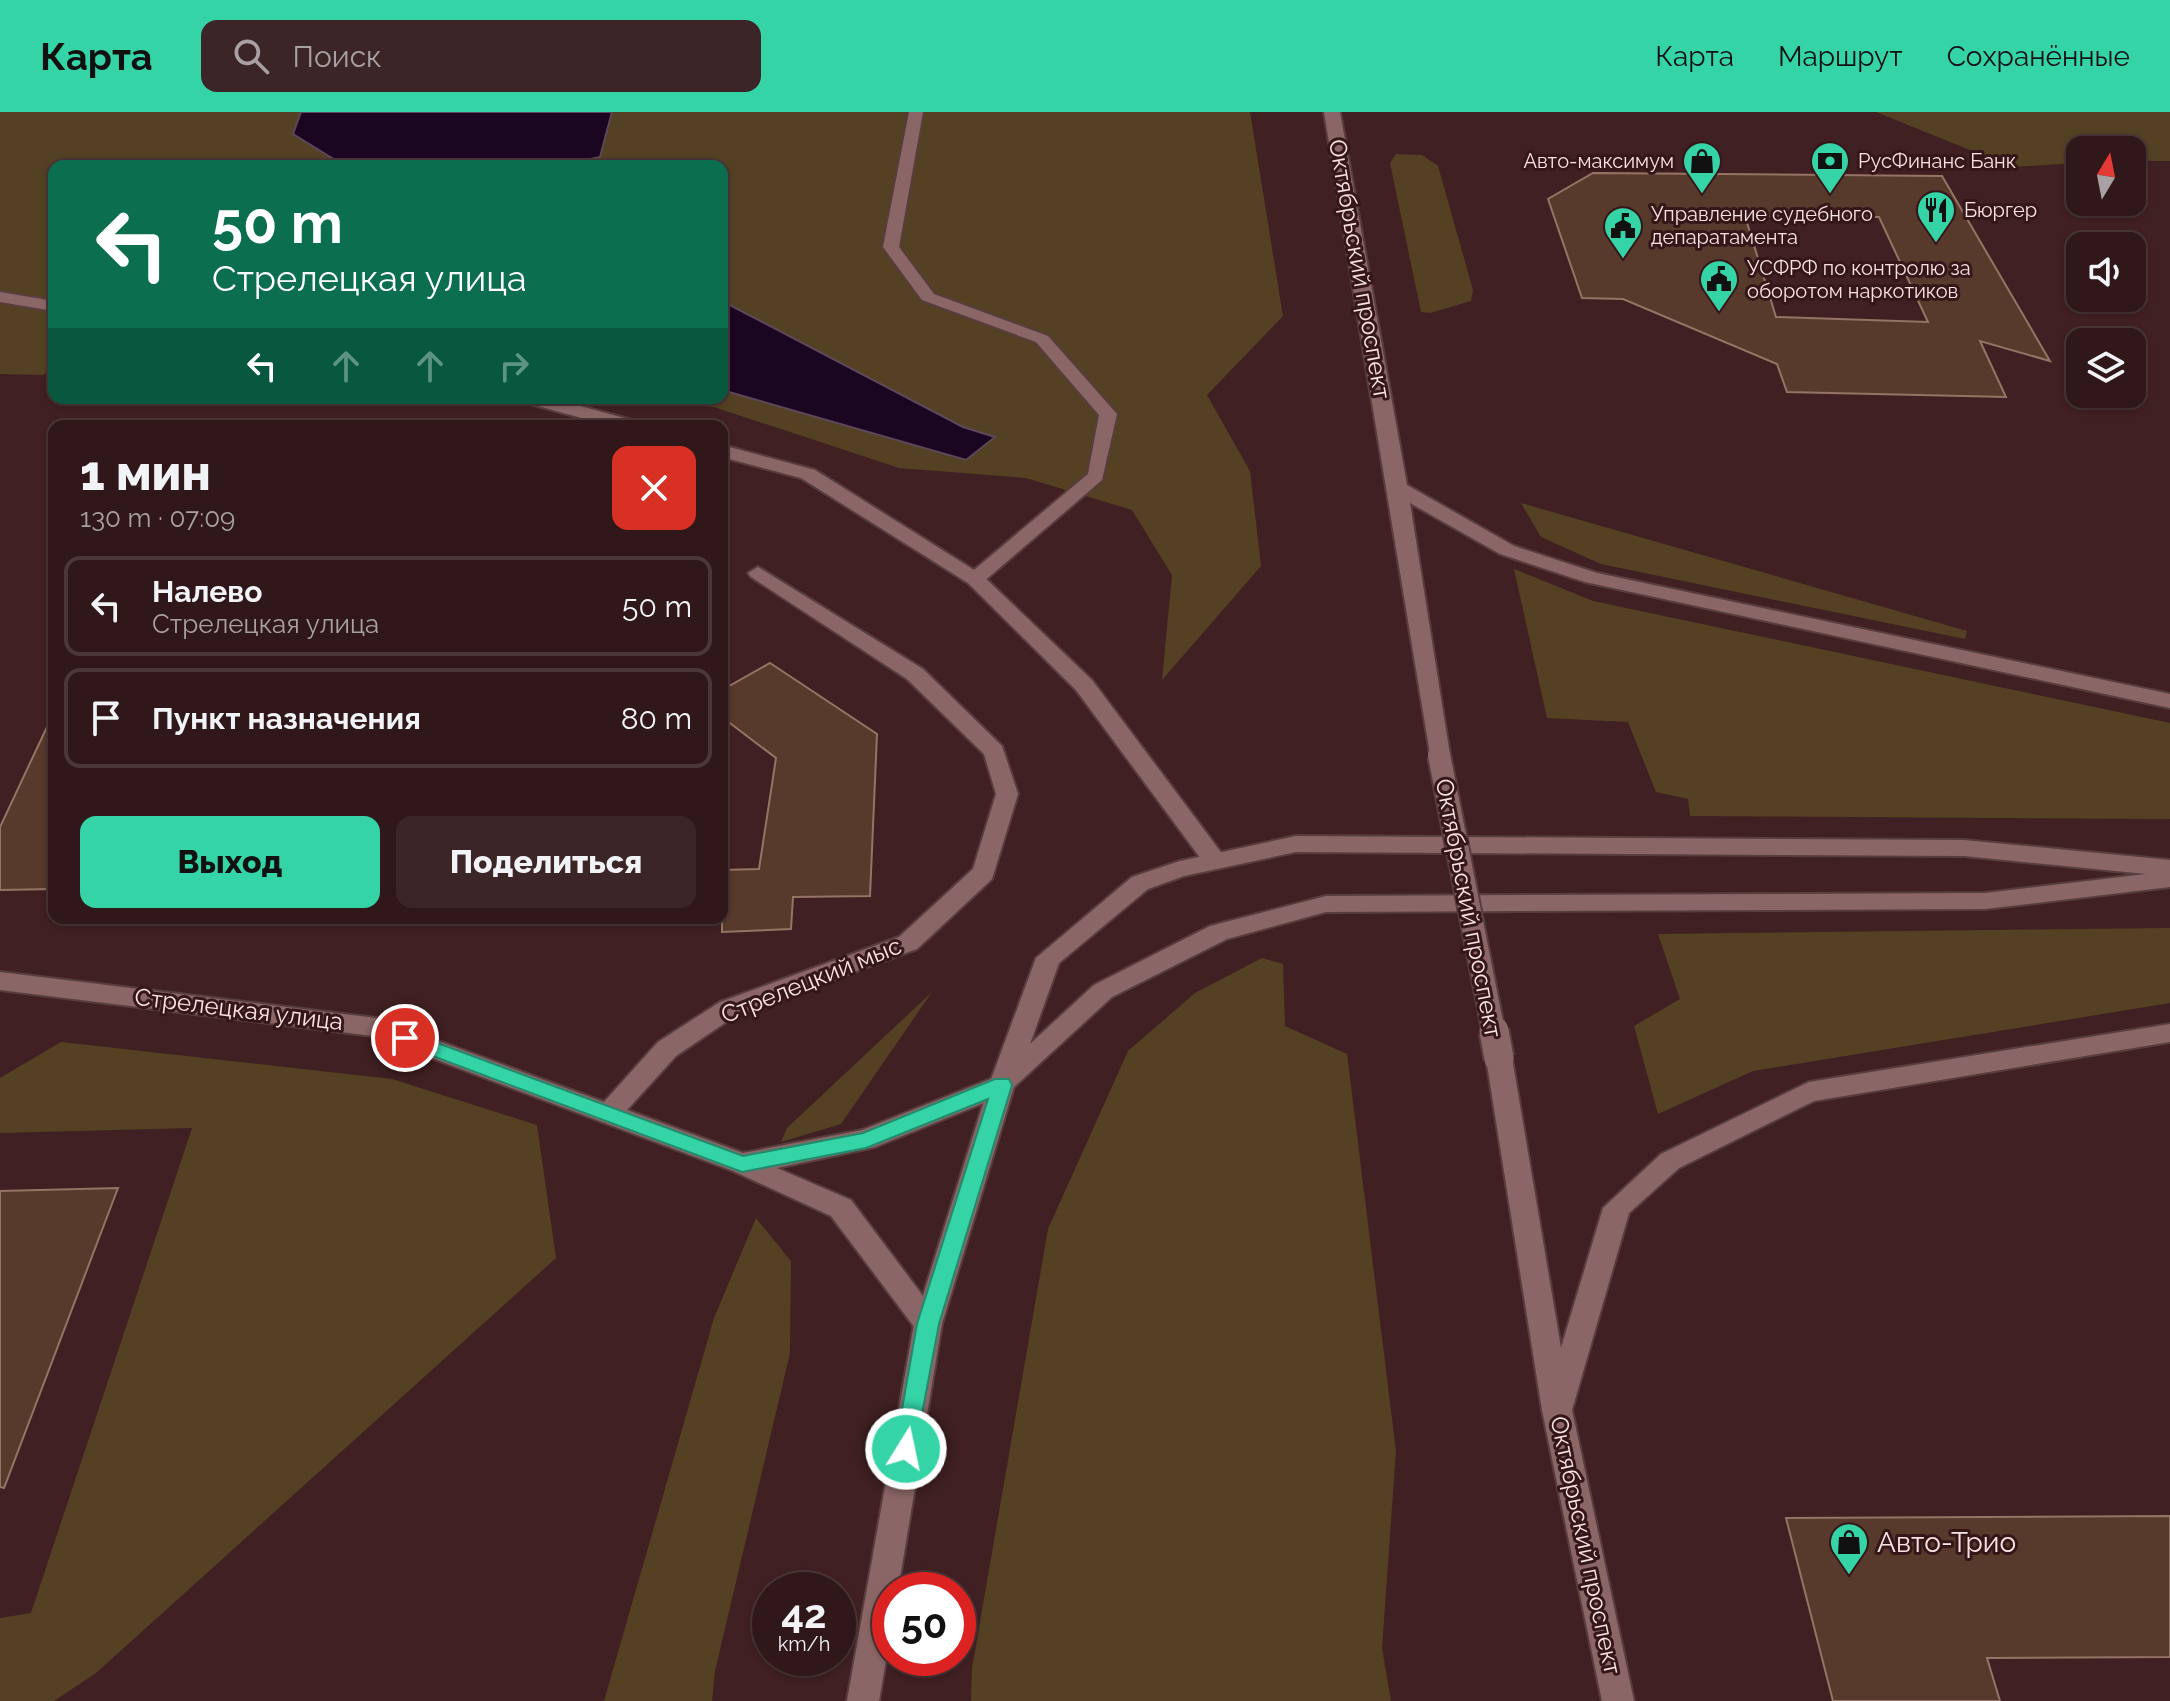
<!DOCTYPE html>
<html lang="ru">
<head>
<meta charset="utf-8">
<style>
	body { margin:0; font-family:Raleway,sans-serif; background:#3c2527; color:#f1f3f6; height:100vh; display:flex; flex-direction:column; font-size:30px; white-space:nowrap }
	* { box-sizing:border-box; margin:0 }
	p { font-size:26px; color:#a8a0a2 }
	.icon { flex:none; width:44px; height:44px; fill:none; stroke:currentColor; stroke-width:2; stroke-linecap:round; stroke-linejoin:round }
	.map { position:relative; flex:1; overflow:hidden }
	.panel { position:absolute; left:48px; top:308px; width:680px; height:504px; display:flex; flex-direction:column; background:#30181a; border-radius:16px; box-shadow:0 2px 6px #0004,0 0 0 2px #4b3739 }
	.panel>* { flex:none }
	.banner { position:absolute; left:48px; top:48px; width:680px; height:244px; border-radius:16px; box-shadow:0 2px 6px #0004,0 0 0 2px #4b3739; background:#0b6e4f; color:#fff; overflow:hidden }
	.needle { width:52px; rotate:10deg }
	.buttons { position:absolute; left:2066px; top:24px; display:grid; gap:16px }
	.buttons a { display:grid; place-items:center; width:80px; height:80px; border-radius:16px; background:#30181a; box-shadow:0 2px 6px #0004,0 0 0 2px #4b3739; font-size:40px }
	.speed { position:absolute; left:752px; top:1460px; display:flex; gap:16px; font-size:40px; font-weight:700; text-align:center }
	.speed>* { display:grid; place-content:center; width:104px; height:104px; border-radius:50%; background:#30181a; box-shadow:0 2px 6px #0004,0 0 0 2px #4b3739; line-height:1 }
	.speed small { font-size:20px; font-weight:400 }
	.speed .limit { border:12px solid #d22; background:#fff; color:#111 }
	.pin { position:absolute; display:grid; place-items:center; width:68px; height:68px; color:#fff; margin:-34px; border:4px solid #fff; border-radius:50%; box-shadow:0 2px 8px #0007 }
	.me { position:absolute; width:88px; margin:-44px; rotate:10deg; stroke-linejoin:round; filter:drop-shadow(0 0 6px #0008) }
	.turn { display:flex; align-items:center; gap:28px; height:168px; padding:0 32px; font-size:36px }
	.turn .icon { width:104px; height:104px; stroke-width:2.5 }
	.turn b { display:block; font-size:56px; line-height:68px }
	.lanes { display:flex; align-items:center; height:76px; padding:0 32px; background:#0003; justify-content:center; gap:40px; direction:ltr }
	.lanes .off { opacity:.35 }
	.round { display:grid; place-items:center; flex:none; width:84px; height:84px; border-radius:16px; background:#3c2527 }
	.summary { display:flex; align-items:center; justify-content:space-between; height:136px; padding:0 32px }
	h1 { font-size:48px; font-weight:800; line-height:60px }
	.cta { display:flex; gap:16px; margin-top:auto; padding:16px 32px }
	.cta a { flex:1; height:92px; border-radius:16px; background:#35d4a7; color:#111; font-size:32px; font-weight:800; line-height:92px; text-align:center }
	.cta a+a { background:#3c2527; color:#f1f3f6 }
	ul { padding:0; list-style:none }
	li { display:flex; align-items:center; gap:24px; height:100px; margin:0 16px 12px; padding:0 16px; border:4px solid #4b3739; border-radius:16px }
	li div { flex:1 }
	li b { display:block; font-size:30px }
	li em { font-style:normal }
	header { display:flex; align-items:center; gap:48px; box-sizing:border-box; height:112px; padding:0 40px; background:#35d4a7; color:#111 }
	header strong { font-size:38px }
	nav { display:flex; gap:44px; margin-inline-start:auto; font-size:28px }
	.search { width:560px; height:72px; background:#3c2527; display:flex; align-items:center; gap:20px; box-sizing:border-box; padding:0 28px; border-radius:16px; color:#a8a0a2; font-size:30px }
	.map>svg:first-child { display:block }
	.green { fill:#544123 }
	.water { fill:#1a0621; stroke:#5d485b; stroke-width:2 }
	.building { fill:#573a2b; stroke:#967464; stroke-width:2; fill-rule:evenodd }
	.lines { fill:none; stroke-linecap:round; stroke-linejoin:round }
	.lane-casing { stroke:#583d3f; stroke-width:4 }
	.street-casing { stroke:#583d3f; stroke-width:4 }
	.secondary-casing { stroke:#583d3f; stroke-width:4 }
	.lane { fill:#8b6666; fill-rule:evenodd }
	.street { fill:#8b6666; fill-rule:evenodd }
	.secondary { fill:#8b6666; fill-rule:evenodd }
	.secondary-bridge-far1-casing { stroke:#583d3f; stroke-width:26; stroke-linecap:butt }
	.secondary-bridge-casing { stroke:#583d3f; stroke-width:33; stroke-linecap:butt }
	.secondary-bridge-far1 { stroke:#8b6666; stroke-width:22 }
	.secondary-bridge { stroke:#8b6666; stroke-width:29 }
	.route { fill:#35d4a7; stroke:#228a6d; stroke-width:2 }
	.labels { text-anchor:middle; dominant-baseline:central; stroke-width:6; stroke-linejoin:round; paint-order:stroke }
	.far-poi-label { font-size:20px; fill:#f8e2e2; stroke:#351719; text-anchor:start }
	.street-label { font-size:24px; fill:#f8e2e2; stroke:#351719 }
	.near-poi-label { font-size:28px; fill:#f8e2e2; stroke:#351719; text-anchor:start }
</style>
</head>
<body>
<header>
<strong>Карта</strong>
<div class="search"><svg class="icon" aria-label="search" viewBox="0 0 24 24"><circle cx="10" cy="10" r="6"/><path d="M15 15l6 6"/></svg>Поиск</div>
<nav><a>Карта</a><a>Маршрут</a><a>Сохранённые</a></nav>
</header>
<div class="map">
<svg width="2170" height="1589" viewBox="0 0 2170 1589">
	<rect width="100%" height="100%" fill="#402022"/>
	<path class="green" d="M 0,0 L 1250,0 L 1283,204 L 1207,283 L 1250,359 L 1261,454 L 1162,568 L 1172,463 L 1132,398 L 1026,366 L 899,356 L 714,295 L 645,286 L 722,286 L 722,54 L 54,54 L 54,255 L 43,263 L 0,262 Z
		M 1876,0 L 2170,0 L 2170,49 L 2132,49 L 2132,38 L 2080,38 L 2080,51 L 2012,55 Z
		M 1396,42 L 1422,43 L 1438,54 L 1473,178 L 1471,189 L 1430,201 L 1421,200 L 1390,51 Z
		M 1521,391 L 1967,519 L 1965,527 L 1601,452 L 1541,425 Z
		M 1514,457 L 1593,489 L 2170,611 L 2170,707 L 1690,704 L 1688,687 L 1656,680 L 1628,610 L 1547,606 Z
		M 2170,816 L 2170,891 L 1753,959 L 1658,1002 L 1634,914 L 1680,887 L 1658,822 Z
		M 1262,846 L 1283,852 L 1285,914 L 1347,942 L 1396,1339 L 1382,1536 L 1391,1589 L 971,1589 L 972,1556 L 1048,1117 L 1128,939 L 1195,881 Z
		M 932,880 L 841,1012 L 781,1030 L 787,1016 Z
		M 61,930 L 392,967 L 537,1013 L 556,1146 L 96,1561 L 54,1589 L 0,1589 L 0,1506 L 31,1501 L 192,1016 L 0,1021 L 0,966 Z
		M 756,1106 L 791,1149 L 790,1241 L 715,1559 L 712,1589 L 604,1589 L 714,1206 Z"/>
	<path class="water" d="M 301,0 L 612,0 L 600,45 L 557,54 L 345,54 L 293,22 Z
		M 722,189 L 963,315 L 995,325 L 966,348 L 722,278 Z"/>
	<path class="building" d="M 1593,61 L 1942,64 L 2050,249 L 1980,229 L 2006,285 L 1787,280 L 1777,252 L 1623,187 L 1582,186 L 1548,87 ZM 1745,104 L 1879,105 L 1928,210 L 1776,205 Z
		M 770,551 L 877,622 L 870,784 L 793,785 L 791,817 L 722,820 L 722,758 L 759,757 L 776,646 L 722,605 L 722,578 Z
		M 54,600 L 54,777 L 0,778 L 0,715 Z
		M 118,1076 L 4,1376 L 0,1375 L 0,1079 Z
		M 2170,1404 L 2170,1545 L 1987,1546 L 2000,1589 L 1833,1589 L 1786,1406 Z"/>
	<g class="lines">
		<defs>
			<path id="lane" d="M 909,0 L 923,0 L 899,135 L 934,182 L 1048,224 L 1117,302 L 1102,368 L 982,471 L 968,471 L 968,463 L 1088,362 L 1099,303 L 1036,230 L 922,188 L 883,135 Z"/>
			<path id="street" d="M 0,180 L 54,189 L 54,199 L 0,190 Z
				M 521,286 L 551,286 L 639,310 L 641,314 L 611,314 L 523,290 Z
				M 722,333 L 815,358 L 982,463 L 1092,568 L 1223,743 L 1227,749 L 1223,755 L 1207,755 L 1076,578 L 968,471 L 801,366 L 722,345 Z
				M 758,455 L 923,557 L 1002,634 L 1018,682 L 992,767 L 917,837 L 738,902 L 676,944 L 627,998 L 743,1041 L 862,1018 L 993,966 L 1002,963 L 1011,966 L 1015,973 L 1011,980 L 875,1035 L 777,1056 L 851,1088 L 938,1204 L 942,1212 L 938,1220 L 928,1224 L 918,1220 L 831,1104 L 733,1059 L 373,924 L 0,878 L 0,860 L 376,906 L 604,990 L 658,930 L 720,890 L 899,825 L 973,757 L 996,682 L 984,642 L 907,567 L 751,465 L 748,461 Z"/>
			<path id="secondary" d="M 1324,0 L 1340,0 L 1407,373 L 1514,434 L 1597,461 L 2170,582 L 2170,596 L 1585,470 L 1500,442 L 1410,391 L 1450,643 L 1439,650 L 1431,648 Z
				M 1296,724 L 1964,728 L 2170,748 L 2170,775 L 1985,797 L 1326,800 L 1227,827 L 1112,885 L 1014,975 L 942,1212 L 898,1478 L 890,1478 L 890,1525 L 879,1589 L 847,1589 L 914,1212 L 989,973 L 1036,846 L 1132,765 L 1180,749 ZM 1296,740 L 1964,744 L 2146,762 L 1985,781 L 1326,784 L 1210,814 L 1094,873 L 1030,932 L 1059,851 L 1148,777 L 1184,764 Z
				M 2170,912 L 2170,930 L 1814,989 L 1679,1056 L 1629,1101 L 1572,1298 L 1634,1589 L 1602,1589 L 1542,1298 L 1486,946 L 1490,939 L 1508,939 L 1512,946 L 1561,1236 L 1603,1096 L 1661,1042 L 1809,970 Z"/>
		</defs>
		<use href="#lane" class="lane-casing"/>
		<use href="#street" class="street-casing"/>
		<use href="#secondary" class="secondary-casing"/>
		<use href="#lane" class="lane"/>
		<use href="#street" class="street"/>
		<use href="#secondary" class="secondary"/>
		<defs>
			<path id="secondary-bridge-far1" d="M 1439,643 L 1494,921"/>
			<path id="secondary-bridge" d="M 1494,919 L 1499,946"/>
		</defs>
		<use href="#secondary-bridge-far1" class="secondary-bridge-far1-casing"/>
		<use href="#secondary-bridge" class="secondary-bridge-casing"/>
		<use href="#secondary-bridge-far1" class="secondary-bridge-far1"/>
		<use href="#secondary-bridge" class="secondary-bridge"/>
	</g>
	<path class="route" d="M 405,919 L 743,1044 L 863,1021 L 995,967 L 1009,967 L 1012,973 L 939,1212 L 914,1344 L 906,1347 L 898,1344 L 895,1337 L 917,1212 L 988,987 L 866,1036 L 742,1060 L 398,931 L 396,926 L 398,921 Z"/>
	<defs>
		<symbol id="shop-pin" viewBox="-11 -11 22 30"><path d="M0 17L-7.5 6A9.5 9.5 0 1 1 7.5 6Z" fill="#35d4a7" stroke="#351719"/><path d="M-5-2.5h2.3a2.7 3.5 0 0 1 5.4 0H5L5.5 6h-11ZM-1.5-2.5h3a1.5 2.3 0 0 0-3 0Z" fill="#111"/></symbol>
		<symbol id="bank-pin" viewBox="-11 -11 22 30"><path d="M0 17L-7.5 6A9.5 9.5 0 1 1 7.5 6Z" fill="#35d4a7" stroke="#351719"/><path d="M-6-4H6V4H-6ZM0-2.3a2.3 2.3 0 1 0 0 4.6a2.3 2.3 0 1 0 0-4.6Z" fill="#111"/></symbol>
		<symbol id="restaurant-pin" viewBox="-11 -11 22 30"><path d="M0 17L-7.5 6A9.5 9.5 0 1 1 7.5 6Z" fill="#35d4a7" stroke="#351719"/><path d="M-5-6h1v4h1v-4h1v4h1v-4h1v5L-1.5 .5V6h-2V.5L-5-1ZM5-6V6H3V1.5H1.5Q1.5-4 5-6Z" fill="#111"/></symbol>
		<symbol id="civic-pin" viewBox="-11 -11 22 30"><path d="M0 17L-7.5 6A9.5 9.5 0 1 1 7.5 6Z" fill="#35d4a7" stroke="#351719"/><path d="M-.6-6.5H3V-4.5H.6V-3L4-1V1h2V6H-6V1h2V-1L-.6-3ZM-1.2 2.5V6h2.4V2.5Z" fill="#111"/></symbol>
	</defs>
	<g fill-rule="evenodd">
		<use href="#shop-pin" x="1680" y="27" width="44" height="60"/>
		<use href="#bank-pin" x="1808" y="27" width="44" height="60"/>
		<use href="#restaurant-pin" x="1914" y="76" width="44" height="60"/>
		<use href="#civic-pin" x="1601" y="92" width="44" height="60"/>
		<use href="#civic-pin" x="1697" y="145" width="44" height="60"/>
		<use href="#shop-pin" x="1827" y="1408" width="44" height="60"/>
	</g>
	<g class="labels">
		<g class="far-poi-label">
			<text x="1674" y="49" text-anchor="end">Авто-максимум</text>
			<text x="1858" y="49">РусФинанс Банк</text>
			<text x="1964" y="98">Бюргер</text>
			<text x="1651" y="102">Управление судебного<tspan x="1651" dy="23">депаратамента</tspan></text>
			<text x="1747" y="156">УСФРФ по контролю за<tspan x="1747" dy="23">оборотом наркотиков</tspan></text>
		</g>
		<g class="street-label">
			<text transform="translate(1360 157) rotate(80)">Октябрьский проспект</text>
			<text transform="translate(1469 796) rotate(79)">Октябрьский проспект</text>
			<text transform="translate(811 868) rotate(-22)">Стрелецкий мыс</text>
			<text transform="translate(239 897) rotate(7)">Стрелецкая улица</text>
			<text transform="translate(1586 1433) rotate(78)">Октябрьский проспект</text>
		</g>
		<g class="near-poi-label">
			<text x="1877" y="1430">Авто-Трио</text>
		</g>
	</g>
</svg>
<div class="buttons">
<a><svg class="needle" viewBox="-14 -14 28 28"><path d="M0-13l5 13h-10z" fill="#e53935"/><path d="M0 13l5-13h-10z" fill="#a8a0a2"/></svg></a>
<a><svg class="icon" aria-label="sound" viewBox="0 0 24 24"><path d="M4 9h4l5-4v14l-5-4H4zM17 9q2 3 0 6"/></svg></a>
<a><svg class="icon" aria-label="layers" viewBox="0 0 24 24"><path d="M12 4l9 5-9 5-9-5zM3 14l9 5 9-5"/></svg></a>
</div>
<div class="speed"><div>42<small>km/h</small></div><div class="limit">50</div></div>
<div class="pin" style="left:405px;top:926px;background:#d93025"><svg class="icon" aria-label="arrive" viewBox="0 0 24 24"><path d="M6 21V4h12l-3 4 3 4H6"/></svg></div>
<svg class="me" style="left:906px;top:1337px" viewBox="-20 -20 40 40"><circle r="17" fill="#35d4a7" stroke="#fff" stroke-width="3"/><path d="M0-11L8 9 0 5-8 9z" fill="#fff"/></svg>
<div class="banner">
<div class="turn"><svg class="icon" aria-label="left" viewBox="0 0 24 24"><path d="M17 20v-9H6M10 6l-5 5 5 5"/></svg><div><b>50 m</b>Стрелецкая улица</div></div>
<div class="lanes"><svg class="icon" aria-label="left" viewBox="0 0 24 24"><path d="M17 20v-9H6M10 6l-5 5 5 5"/></svg><svg class="icon off" aria-label="ahead" viewBox="0 0 24 24"><path d="M12 20V5M6 11l6-6 6 6"/></svg><svg class="icon off" aria-label="ahead" viewBox="0 0 24 24"><path d="M12 20V5M6 11l6-6 6 6"/></svg><svg class="icon off" aria-label="right" viewBox="0 0 24 24"><path d="M7 20v-9h11M14 6l5 5-5 5"/></svg></div>
</div>
<section class="panel">
<div class="summary"><div><h1>1 мин</h1><p>130 m · 07:09</p></div><a class="round" style="background:#d93025;color:#fff"><svg class="icon" aria-label="close" viewBox="0 0 24 24"><path d="M6 6l12 12M18 6L6 18"/></svg></a></div>
<ul>
<li><svg class="icon" aria-label="left" viewBox="0 0 24 24"><path d="M17 20v-9H6M10 6l-5 5 5 5"/></svg><div><b>Налево</b><p>Стрелецкая улица</p></div><em>50 m</em></li>
<li><svg class="icon" aria-label="arrive" viewBox="0 0 24 24"><path d="M6 21V4h12l-3 4 3 4H6"/></svg><div><b>Пункт назначения</b></div><em>80 m</em></li>
</ul>
<div class="cta"><a>Выход</a><a>Поделиться</a></div>
</section>
</div>
</body>
</html>
